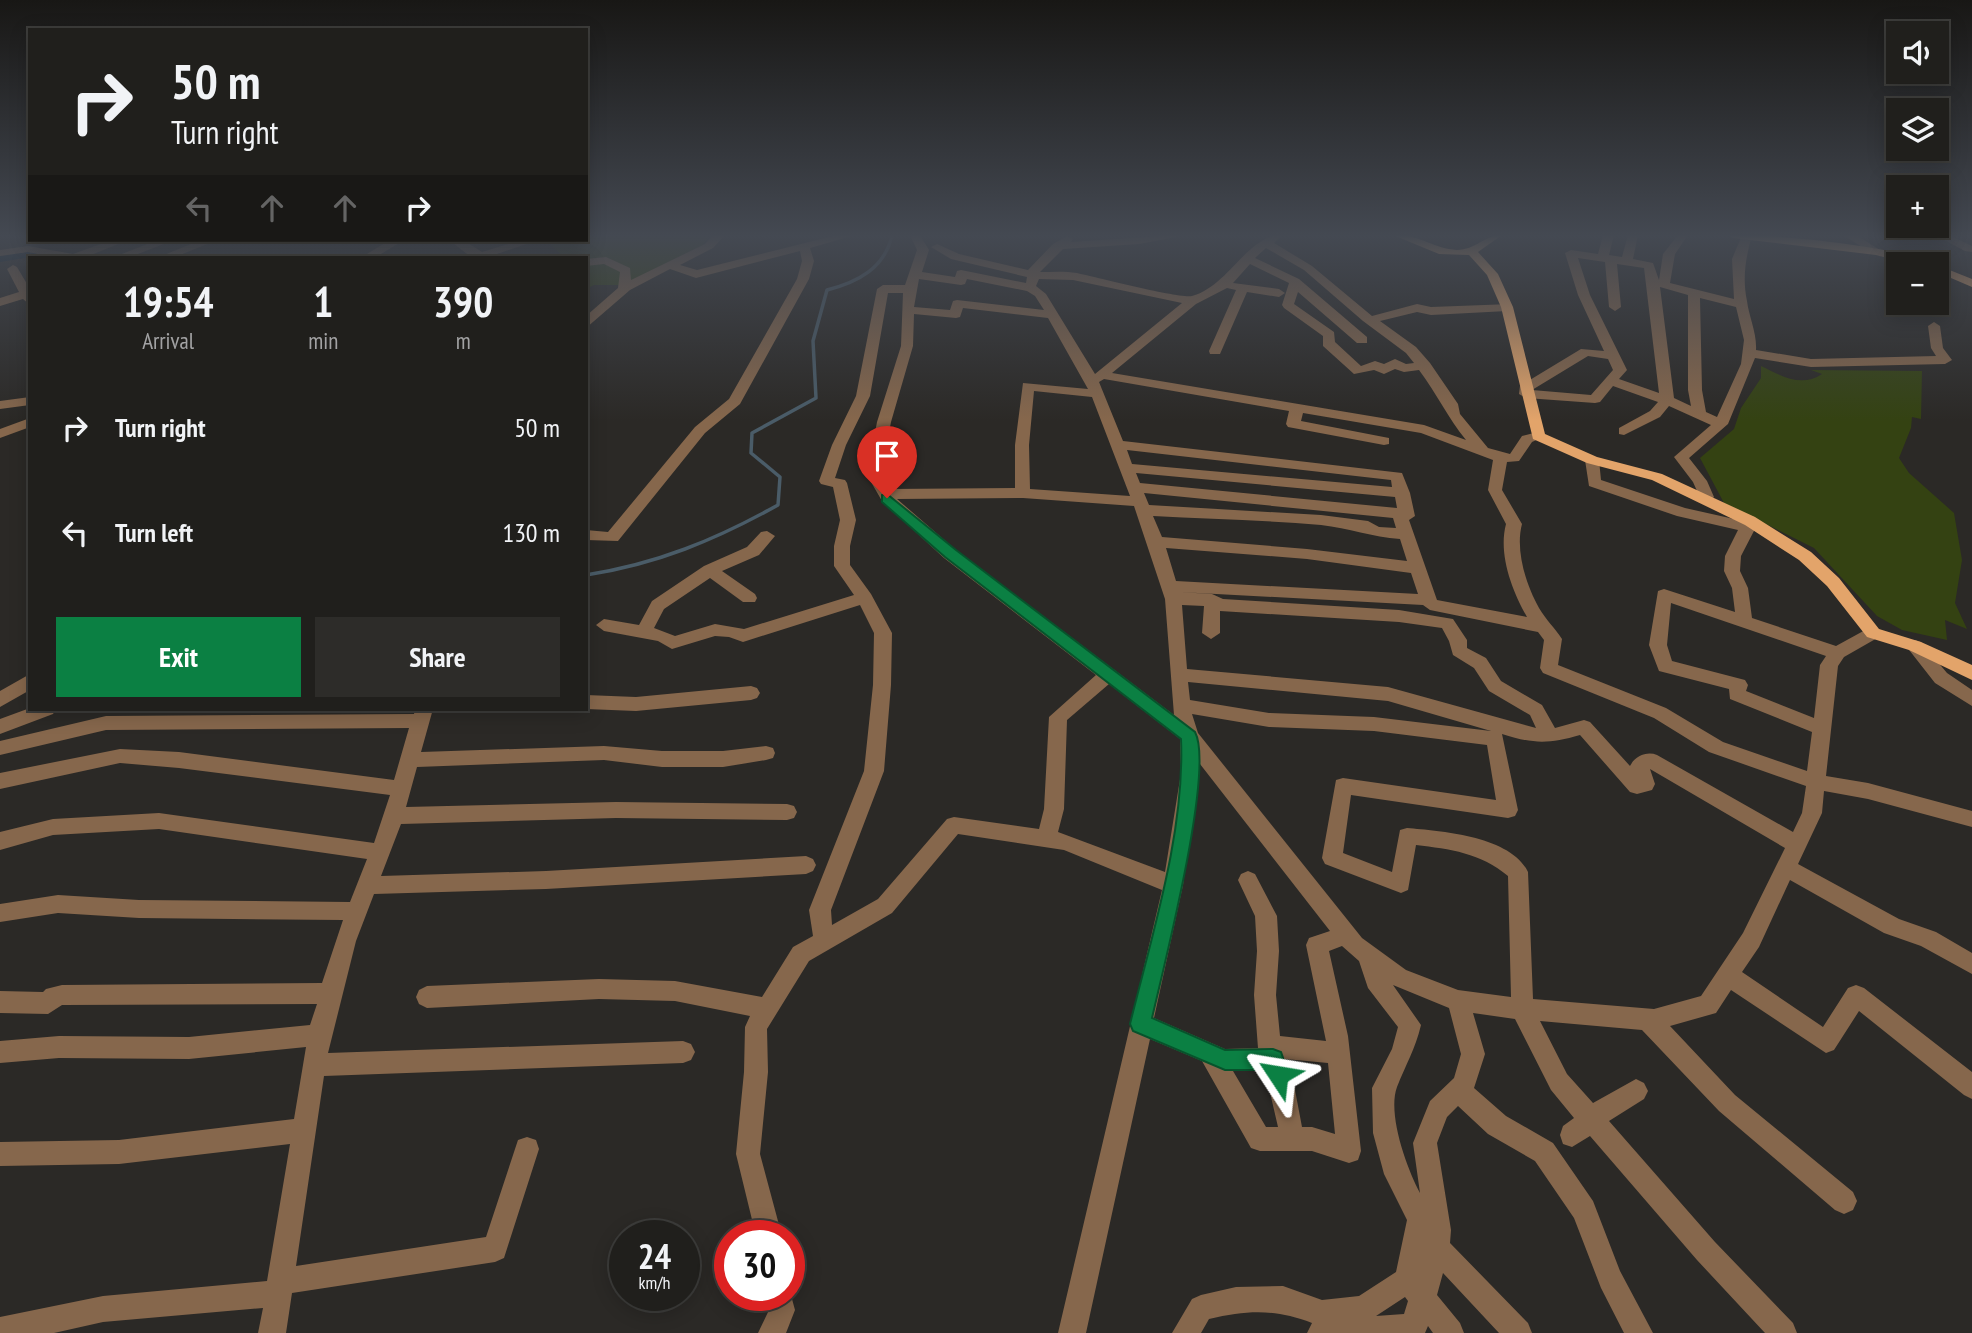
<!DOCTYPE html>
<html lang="en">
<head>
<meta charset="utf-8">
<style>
	body { margin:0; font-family:"PT Sans Narrow",sans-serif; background:#2d2c29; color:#f1f3f6; height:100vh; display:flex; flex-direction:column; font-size:26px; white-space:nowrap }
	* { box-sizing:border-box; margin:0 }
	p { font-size:23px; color:#a2a2a3 }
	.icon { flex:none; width:38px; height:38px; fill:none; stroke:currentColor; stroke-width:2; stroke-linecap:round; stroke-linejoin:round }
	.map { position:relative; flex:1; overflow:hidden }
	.sheet { position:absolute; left:28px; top:256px; width:560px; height:455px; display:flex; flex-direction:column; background:#201f1c; border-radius:0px; box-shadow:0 4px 18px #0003,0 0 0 2px #3d3d3b }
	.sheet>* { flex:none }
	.top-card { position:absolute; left:28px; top:28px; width:560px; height:214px; border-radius:0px; box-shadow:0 4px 18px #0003,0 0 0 2px #3d3d3b; background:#201f1c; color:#f1f3f6; overflow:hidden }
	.tools { position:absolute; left:1886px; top:21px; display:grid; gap:14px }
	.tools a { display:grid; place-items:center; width:63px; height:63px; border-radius:0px; background:#201f1c; box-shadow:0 4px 18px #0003,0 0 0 2px #3d3d3b; font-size:35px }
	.speed { position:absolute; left:609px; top:1220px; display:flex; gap:14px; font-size:35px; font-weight:700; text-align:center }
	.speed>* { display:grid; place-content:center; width:91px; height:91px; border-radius:50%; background:#201f1c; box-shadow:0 4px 18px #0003,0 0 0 2px #3d3d3b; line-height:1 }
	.speed small { font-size:18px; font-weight:400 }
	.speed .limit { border:10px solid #d22; background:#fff; color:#111 }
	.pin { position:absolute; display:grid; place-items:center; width:60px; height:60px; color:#fff; margin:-72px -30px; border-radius:50% 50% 50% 0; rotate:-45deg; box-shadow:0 0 7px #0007 }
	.pin .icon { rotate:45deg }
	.me { position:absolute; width:77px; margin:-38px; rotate:303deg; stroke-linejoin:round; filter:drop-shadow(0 0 5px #0008) }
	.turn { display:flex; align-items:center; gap:24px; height:147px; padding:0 28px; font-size:32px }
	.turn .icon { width:91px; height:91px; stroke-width:2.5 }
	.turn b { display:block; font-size:49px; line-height:60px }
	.lanes { display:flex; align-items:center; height:66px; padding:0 28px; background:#0003; justify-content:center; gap:35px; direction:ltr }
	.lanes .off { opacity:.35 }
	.eta { display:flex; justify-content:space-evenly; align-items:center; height:119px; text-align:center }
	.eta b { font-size:42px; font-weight:800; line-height:49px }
	.action { display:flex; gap:14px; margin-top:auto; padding:14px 28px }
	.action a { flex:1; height:80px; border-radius:0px; background:#0b8043; color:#fff; font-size:28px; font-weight:800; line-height:80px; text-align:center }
	.action a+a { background:#2d2c29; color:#f1f3f6 }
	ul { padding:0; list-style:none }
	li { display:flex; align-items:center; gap:21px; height:105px; padding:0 28px }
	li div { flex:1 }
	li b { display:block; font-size:26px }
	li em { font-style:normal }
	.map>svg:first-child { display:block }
	.green { fill:#344212 }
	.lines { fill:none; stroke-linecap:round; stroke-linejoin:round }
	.stream { stroke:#4a5c68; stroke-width:3.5 }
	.canal { fill:#021c2f; fill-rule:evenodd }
	.minor { fill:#86674c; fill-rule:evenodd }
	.major { fill:#e3a46a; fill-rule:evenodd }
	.route { fill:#0b8043; stroke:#07532c; stroke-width:2 }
</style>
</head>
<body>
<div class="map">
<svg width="1972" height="1333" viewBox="0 0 1972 1333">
	<rect width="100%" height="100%" fill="#2b2926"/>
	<path class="green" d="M 586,235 L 710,235 L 703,245 L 623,285 L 594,285 L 586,289 L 586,257 L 564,257 L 551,245 L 553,240 L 586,240 Z
		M 1761,366 C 1782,376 1801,388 1822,374 L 1811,370 L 1922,371 L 1921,419 L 1912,417 L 1911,428 L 1899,458 L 1909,473 L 1954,513 L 1962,560 L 1955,603 L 1967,629 L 1945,620 L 1947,640 L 1902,630 L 1877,616 L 1814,548 L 1724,503 L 1700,458 L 1734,429 L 1741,408 L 1761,378 Z"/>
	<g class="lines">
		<path class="stream" d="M 586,575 C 657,564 715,540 778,505 L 780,477 L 751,453 L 752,433 L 816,398 L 813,341 L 827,290 C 858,282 885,268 892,235"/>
		<path class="canal" d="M 33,251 L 38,254 L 37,256 L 0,262 L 0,256 Z"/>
		<path class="minor" d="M 713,235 L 725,235 L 713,248 L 680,265 L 697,270 L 837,235 L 855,235 L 810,248 L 814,261 L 809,279 L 740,404 L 705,433 L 618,541 L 586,540 L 586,530 L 608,532 L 695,427 L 729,399 L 797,279 L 802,261 L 800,251 L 696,278 L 670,269 L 630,290 L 586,328 L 586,316 L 618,288 L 620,272 L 604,264 L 586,266 L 586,259 L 606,257 L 630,268 L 631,280 L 705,244 Z
			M 910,235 L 920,235 L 929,250 L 922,272 L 955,277 L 957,271 L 961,270 L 1026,283 L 1027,277 L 951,259 L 931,247 L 937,244 L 959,254 L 1028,270 L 1053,244 L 1067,236 L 1073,239 L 1071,242 L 1177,235 L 1176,237 L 1139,244 L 1063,249 L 1040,272 C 1052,272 1065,271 1077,273 C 1095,277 1181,299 1192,296 C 1229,286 1247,235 1282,235 L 1274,243 L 1312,266 L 1372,316 L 1417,304 L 1431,307 L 1511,304 L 1511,310 L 1507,311 L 1431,315 L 1417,312 L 1380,321 L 1416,347 L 1430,363 L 1458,404 L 1460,414 L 1488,448 L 1510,454 L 1522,436 L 1538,432 L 1545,436 L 1532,442 L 1519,461 L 1507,462 L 1502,490 L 1522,524 C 1515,550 1526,585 1539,608 C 1546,620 1555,628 1562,639 L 1558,665 L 1666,708 L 1723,742 L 1807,771 L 1812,732 L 1730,699 L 1729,689 L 1659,671 L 1649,645 L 1658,591 L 1664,589 L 1735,612 L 1732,588 L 1724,571 L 1725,556 L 1738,530 L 1677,516 L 1589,486 L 1585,460 L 1587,457 L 1592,456 L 1599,460 L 1601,480 L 1685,508 L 1743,521 L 1750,516 L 1755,517 L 1756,527 L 1741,556 L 1740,571 L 1748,588 L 1752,618 L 1836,646 L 1867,629 L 1879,629 L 1882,633 L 1879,637 L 1844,657 L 1838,666 L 1826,776 L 1868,783 L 1972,811 L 1972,827 L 1868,799 L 1824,791 L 1822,813 L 1798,864 L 1899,919 L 1936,932 L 1972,953 L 1972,974 L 1921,946 L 1884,933 L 1790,880 L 1759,947 L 1742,972 L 1823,1027 L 1848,988 L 1856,985 L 1864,988 L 1972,1072 L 1972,1099 L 1964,1095 L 1859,1011 L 1834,1050 L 1826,1053 L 1731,990 L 1716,1013 L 1670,1026 L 1735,1095 L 1853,1192 L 1857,1201 L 1853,1210 L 1844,1214 L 1835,1210 L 1719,1111 L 1642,1030 L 1540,1021 L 1567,1074 L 1593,1103 L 1636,1079 L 1644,1083 L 1648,1091 L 1644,1099 L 1609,1121 L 1715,1242 L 1793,1323 L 1797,1333 L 1765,1333 L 1697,1260 L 1590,1136 L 1572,1147 L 1563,1144 L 1560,1135 L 1563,1126 L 1574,1118 L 1551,1090 L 1515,1019 L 1473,1013 L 1485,1054 L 1474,1088 L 1506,1116 L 1553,1143 L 1593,1201 L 1620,1271 L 1653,1333 L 1624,1333 L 1601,1288 L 1574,1218 L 1535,1161 L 1488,1134 L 1458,1106 L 1447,1117 L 1437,1143 L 1451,1230 L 1450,1243 L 1528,1323 L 1532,1333 L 1499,1333 L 1443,1273 L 1437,1295 L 1460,1323 L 1464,1333 L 1433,1333 L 1428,1326 L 1425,1333 L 1307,1333 L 1312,1323 C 1274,1309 1249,1310 1209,1319 L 1201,1333 L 1172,1333 L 1192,1299 L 1201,1295 L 1236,1287 L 1283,1286 L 1322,1300 L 1359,1296 L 1396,1272 L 1407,1220 L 1384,1174 L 1373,1133 L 1372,1088 L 1392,1049 L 1398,1027 L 1368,988 L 1359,961 L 1342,946 L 1329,951 L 1348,1036 L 1361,1151 L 1358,1160 L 1349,1163 L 1312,1151 L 1260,1151 L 1251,1148 L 1202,1061 L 1150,1039 L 1086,1333 L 1058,1333 L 1162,890 L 1064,850 L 958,834 L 892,913 L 809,961 L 767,1029 L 768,1072 L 760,1154 L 782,1236 L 756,1236 L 736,1154 L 744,1072 L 745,1027 L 750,1016 L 675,1001 L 599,999 L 427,1008 L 419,1004 L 416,997 L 419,990 L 427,986 L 599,979 L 675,981 L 762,997 L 793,947 L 813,936 L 809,910 L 864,771 L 873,685 L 874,633 L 860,605 L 743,642 L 729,637 L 715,636 L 672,649 L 658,641 L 604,631 L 596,625 L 604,619 L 639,625 L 652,601 L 704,566 L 747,547 L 761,532 L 767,531 L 775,536 L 759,555 L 722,571 L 755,594 L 757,598 L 755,602 L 743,602 L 710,578 L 664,609 L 654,628 L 675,636 L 715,624 L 744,629 L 854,595 L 834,566 L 834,546 L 840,520 L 833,487 L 821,484 L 819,481 L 832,445 L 856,396 L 877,289 L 883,285 L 905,285 L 917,250 ZM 1266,248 L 1304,270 L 1363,321 L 1406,353 L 1414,363 L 1406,364 L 1395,359 L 1384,364 L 1375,361 L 1361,366 L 1335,342 L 1334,332 L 1294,304 L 1298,292 L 1357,343 L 1367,343 L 1367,337 L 1299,279 L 1255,258 ZM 1250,264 L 1289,283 L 1282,305 L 1284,308 L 1323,336 L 1323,346 L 1354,374 L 1374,370 L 1384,374 L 1395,369 L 1404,372 L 1419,370 C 1437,394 1448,418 1466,440 L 1424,425 L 1112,373 L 1196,304 L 1227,288 L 1236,290 L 1209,351 L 1210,354 L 1220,354 L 1247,292 L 1279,297 L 1285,293 L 1279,289 L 1233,283 ZM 919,279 L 961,285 L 965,284 L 967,279 L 1027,291 L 1035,296 L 1044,310 L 957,300 L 953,301 L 950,310 L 914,307 ZM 1039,279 L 1073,280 L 1182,303 L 1095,374 L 1046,294 L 1036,286 ZM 888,293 L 903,293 L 901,346 L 877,422 L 867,475 L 882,501 L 944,558 L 1096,675 L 1049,717 L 1044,809 L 1039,829 L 954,817 L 947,819 L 878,899 L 832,925 L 831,910 L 884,771 L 891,685 L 892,633 L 871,594 L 850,565 L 850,546 L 856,520 L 847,483 L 845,480 L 835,478 L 846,445 L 870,396 ZM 963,308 L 1048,318 L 1088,389 L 1023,383 L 1015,445 L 1015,488 L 889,489 L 881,475 L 891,422 L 913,346 L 914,314 L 956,318 L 960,317 ZM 1104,379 L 1289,411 L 1286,424 L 1288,427 L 1384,445 L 1389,444 L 1389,438 L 1301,421 L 1303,413 L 1421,433 L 1493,460 L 1488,490 L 1506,524 C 1498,554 1512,591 1527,617 L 1437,600 L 1409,520 L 1415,516 L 1410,493 L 1402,473 L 1123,441 L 1099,382 ZM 1034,391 L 1092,397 L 1130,496 L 1030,489 L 1029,445 ZM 1127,450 L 1391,480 L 1392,487 L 1132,464 ZM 1136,473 L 1395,497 L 1397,508 L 1140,483 ZM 1144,493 L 1393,518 L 1396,528 L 1379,527 L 1368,521 L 1321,515 L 1149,505 ZM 1023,498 L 1134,506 L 1165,599 L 1174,715 L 956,550 L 897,499 ZM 1153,516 C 1209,519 1265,520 1321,525 C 1349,528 1372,537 1400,539 L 1407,561 L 1307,549 L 1162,537 ZM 1166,548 L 1307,559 L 1411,573 L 1418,594 L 1176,581 ZM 1179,592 L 1423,605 L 1430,610 L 1538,632 L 1544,640 L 1540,668 L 1543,673 L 1654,718 L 1709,752 L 1806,786 L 1802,813 L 1793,832 L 1657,755 C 1647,751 1635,756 1630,766 L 1590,722 L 1584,720 L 1555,728 L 1542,705 L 1501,681 L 1486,658 L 1467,648 L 1467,640 L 1453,619 L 1399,610 L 1223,599 L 1212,594 ZM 1671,603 L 1826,656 L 1820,665 L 1814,718 L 1746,691 L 1748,685 L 1745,680 L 1672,661 L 1667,645 ZM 1182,605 L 1204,606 L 1202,633 L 1211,639 L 1220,633 L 1220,611 L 1399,622 L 1442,628 L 1449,641 L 1453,655 L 1474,668 L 1489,691 L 1530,715 L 1536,728 L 1388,687 L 1187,669 ZM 1188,682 L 1388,701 L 1491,731 L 1374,717 L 1269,713 L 1190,700 ZM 1109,684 L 1180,739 L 1181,773 L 1165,872 L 1058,832 L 1064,809 L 1067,720 ZM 1192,714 L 1269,727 L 1374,731 L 1487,745 L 1496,800 L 1343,778 L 1336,780 L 1322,858 L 1325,864 L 1401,893 L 1408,890 L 1416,845 C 1450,849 1481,853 1508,876 L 1511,997 L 1458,990 L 1406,970 L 1362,938 L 1198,733 ZM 1502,734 C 1533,744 1549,744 1580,735 L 1630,792 L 1637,794 L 1652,790 L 1655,784 L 1650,769 L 1785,848 L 1743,933 L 1701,996 L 1654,1009 L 1533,999 L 1528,872 C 1511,836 1441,831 1407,828 L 1400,830 L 1392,872 L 1343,853 L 1351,795 L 1508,818 L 1515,816 L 1518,810 ZM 1200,764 L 1330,931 L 1309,938 L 1306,945 L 1326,1041 L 1280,1036 L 1276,995 L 1279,951 L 1277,916 L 1255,874 L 1248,871 L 1241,874 L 1238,880 L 1255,916 L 1257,951 L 1254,995 L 1258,1048 L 1225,1049 L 1154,1018 L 1183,885 ZM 1393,985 L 1449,1008 L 1461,1054 L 1454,1078 L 1430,1101 L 1413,1143 L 1420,1193 C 1407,1169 1387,1114 1397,1087 C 1406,1064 1415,1050 1421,1025 ZM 1285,1059 L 1328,1063 L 1335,1134 L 1312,1127 L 1302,1127 L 1295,1090 ZM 1233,1071 L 1265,1071 L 1278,1127 L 1266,1127 ZM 1405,1297 L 1408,1301 L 1404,1314 L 1376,1316 Z
			M 1603,235 L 1614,235 L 1609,255 L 1622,257 L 1628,235 L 1638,235 L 1633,259 L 1653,263 L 1659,280 L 1663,254 L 1678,235 L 1688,235 L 1675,254 L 1670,283 L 1734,299 L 1732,259 L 1742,235 L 1752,235 C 1746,257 1742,277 1747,301 C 1749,317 1757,333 1756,350 L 1811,359 L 1936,356 L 1931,348 L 1928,326 L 1934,322 L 1940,326 L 1943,348 L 1952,360 L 1945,364 L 1811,367 L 1755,358 L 1728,424 L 1689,458 L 1707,481 L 1714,497 L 1711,500 L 1701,500 L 1693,482 L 1674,457 L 1711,425 L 1669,406 L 1660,417 L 1624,435 L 1619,434 L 1619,428 L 1650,411 L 1658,402 L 1613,386 L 1600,402 L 1595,403 L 1526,398 L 1519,394 L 1520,386 L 1581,349 L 1604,351 L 1578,295 L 1565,253 L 1571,250 L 1598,254 ZM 1578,258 L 1605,262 L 1609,307 L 1615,311 L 1621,307 L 1617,264 L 1644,268 L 1659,393 L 1619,379 L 1627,370 L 1590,295 ZM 1660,287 L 1688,295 L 1688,390 L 1691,406 L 1674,398 ZM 1700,298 L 1736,307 L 1744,340 L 1741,364 L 1717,417 L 1706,412 L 1702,390 ZM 1588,356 L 1608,359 L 1613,370 L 1591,395 L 1532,390 Z
			M 1843,235 L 1856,235 L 1883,252 L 1873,254 Z
			M 1935,235 L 1949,235 L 1972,246 L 1972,252 L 1965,251 Z
			M 112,240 L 128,240 L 86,257 L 53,257 L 28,252 L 0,256 L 0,250 L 28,246 L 73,254 Z
			M 158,240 L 174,240 L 130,257 L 114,257 Z
			M 201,240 L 217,240 L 175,257 L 159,257 Z
			M 390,240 L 404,240 L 376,257 L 362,257 Z
			M 449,240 L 463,240 L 482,252 L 521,240 L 538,240 L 488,257 L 471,257 Z
			M 13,265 L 17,267 L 30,289 L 30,305 L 23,299 L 0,306 L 0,298 L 19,292 L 7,269 Z
			M 30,397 L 30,405 L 0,409 L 0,401 Z
			M 30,418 L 30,427 L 0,438 L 0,429 Z
			M 1915,640 L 1921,642 L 1947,673 L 1972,690 L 1972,706 L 1935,683 L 1906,646 Z
			M 30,674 L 30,690 L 0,707 L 0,691 Z
			M 751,686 L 757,688 L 760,693 L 757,698 L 751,700 L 636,711 L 586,709 L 586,695 L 636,697 Z
			M 30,708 L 56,709 L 53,714 L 0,734 L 0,719 Z
			M 415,709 L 433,709 L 421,752 L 604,746 L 662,751 L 723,751 L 766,746 L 773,748 L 775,753 L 773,758 L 766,760 L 723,767 L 662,767 L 604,760 L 417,767 L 406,807 L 616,802 L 787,804 L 794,806 L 797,812 L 794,818 L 787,820 L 616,818 L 401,824 L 381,876 L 546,871 L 806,856 L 813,859 L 816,865 L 813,871 L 806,874 L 546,889 L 374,894 L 356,941 L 328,1053 L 683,1041 L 691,1044 L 695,1052 L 691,1060 L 683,1063 L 324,1076 L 296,1266 L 486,1237 L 515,1149 L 518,1140 L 527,1137 L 536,1140 L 539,1149 L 504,1258 L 495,1262 L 292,1293 L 286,1333 L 258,1333 L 263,1308 L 103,1322 L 54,1333 L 0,1333 L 0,1317 L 103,1296 L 267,1281 L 290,1144 L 119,1164 L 0,1166 L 0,1142 L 119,1140 L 294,1119 L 306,1047 L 189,1059 L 59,1058 L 0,1063 L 0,1041 L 59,1036 L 189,1037 L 310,1025 L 317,1004 L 62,1005 L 48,1014 L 0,1013 L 0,991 L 43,992 L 46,989 L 62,985 L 322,983 L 343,920 L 139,918 L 58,913 L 0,922 L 0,904 L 58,895 L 139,900 L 350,902 L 367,859 L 159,829 L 53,835 L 0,850 L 0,832 L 53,819 L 159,813 L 374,843 L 390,795 L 179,768 L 120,763 L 0,789 L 0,773 L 120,749 L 179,752 L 394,780 L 409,728 L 106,730 L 0,755 L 0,741 L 106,716 L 414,714 Z
			M 789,1288 L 795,1310 L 786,1333 L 758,1333 L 769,1310 L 766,1295 L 789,1295 Z"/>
		<path class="major" d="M 1393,235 C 1416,233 1434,249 1457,250 C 1475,250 1485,235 1502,235 L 1478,252 L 1498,274 L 1513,307 L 1545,434 L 1597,457 L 1662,474 L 1755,517 L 1811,552 L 1839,578 L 1879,629 L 1921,642 L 1972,665 L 1972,680 L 1909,650 L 1867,637 L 1827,586 L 1799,560 L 1745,525 L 1652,480 L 1587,463 L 1533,439 L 1501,307 L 1487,275 L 1469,255 L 1439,254 Z
			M 1727,235 C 1760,233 1904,246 1928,264 L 1910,264 L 1876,255 L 1733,238 Z
			M 1937,265 L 1972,279 L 1972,287 L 1937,272 Z"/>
	</g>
	<linearGradient id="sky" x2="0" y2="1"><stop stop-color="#181715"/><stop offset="0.56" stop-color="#444952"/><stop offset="1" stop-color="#444952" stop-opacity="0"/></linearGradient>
	<rect width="1972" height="421" fill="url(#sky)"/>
	<path class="route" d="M 887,494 L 956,550 L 1195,732 C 1215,769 1163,969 1152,1018 L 1225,1050 L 1273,1049 L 1281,1052 L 1289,1075 L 1286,1082 L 1278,1085 L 1271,1082 L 1266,1070 L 1225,1070 L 1133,1031 L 1130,1024 C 1152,934 1185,832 1181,739 L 945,557 L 882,502 L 882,495 Z"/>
</svg>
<div class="tools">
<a><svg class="icon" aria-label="sound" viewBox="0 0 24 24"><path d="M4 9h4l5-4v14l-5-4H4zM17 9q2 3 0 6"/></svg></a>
<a><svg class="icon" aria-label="layers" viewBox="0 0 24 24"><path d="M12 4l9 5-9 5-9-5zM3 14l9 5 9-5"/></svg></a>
<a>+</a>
<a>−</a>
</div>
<div class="speed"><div>24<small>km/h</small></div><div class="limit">30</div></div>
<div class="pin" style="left:887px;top:498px;background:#d93025"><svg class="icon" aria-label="arrive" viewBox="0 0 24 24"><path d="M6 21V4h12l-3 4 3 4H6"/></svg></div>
<svg class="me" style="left:1278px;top:1075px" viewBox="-20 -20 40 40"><path d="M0-17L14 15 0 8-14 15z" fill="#0b8043" stroke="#fff" stroke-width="4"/></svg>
<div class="top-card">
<div class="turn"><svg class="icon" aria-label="right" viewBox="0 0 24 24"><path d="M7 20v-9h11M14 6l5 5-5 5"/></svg><div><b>50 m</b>Turn right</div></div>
<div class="lanes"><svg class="icon off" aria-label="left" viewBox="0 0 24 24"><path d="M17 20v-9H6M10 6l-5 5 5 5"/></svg><svg class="icon off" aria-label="ahead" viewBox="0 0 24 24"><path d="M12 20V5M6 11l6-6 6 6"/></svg><svg class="icon off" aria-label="ahead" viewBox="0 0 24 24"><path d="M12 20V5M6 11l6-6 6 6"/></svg><svg class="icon" aria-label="right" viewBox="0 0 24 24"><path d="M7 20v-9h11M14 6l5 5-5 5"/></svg></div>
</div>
<section class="sheet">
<div class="eta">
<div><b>19:54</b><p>Arrival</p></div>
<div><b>1</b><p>min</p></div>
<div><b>390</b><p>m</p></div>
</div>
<ul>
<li><svg class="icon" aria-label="right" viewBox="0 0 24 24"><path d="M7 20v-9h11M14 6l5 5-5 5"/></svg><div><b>Turn right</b></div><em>50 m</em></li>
<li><svg class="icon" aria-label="left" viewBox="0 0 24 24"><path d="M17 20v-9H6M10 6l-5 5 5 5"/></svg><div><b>Turn left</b></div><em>130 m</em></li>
</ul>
<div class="action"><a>Exit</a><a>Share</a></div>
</section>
</div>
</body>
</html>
